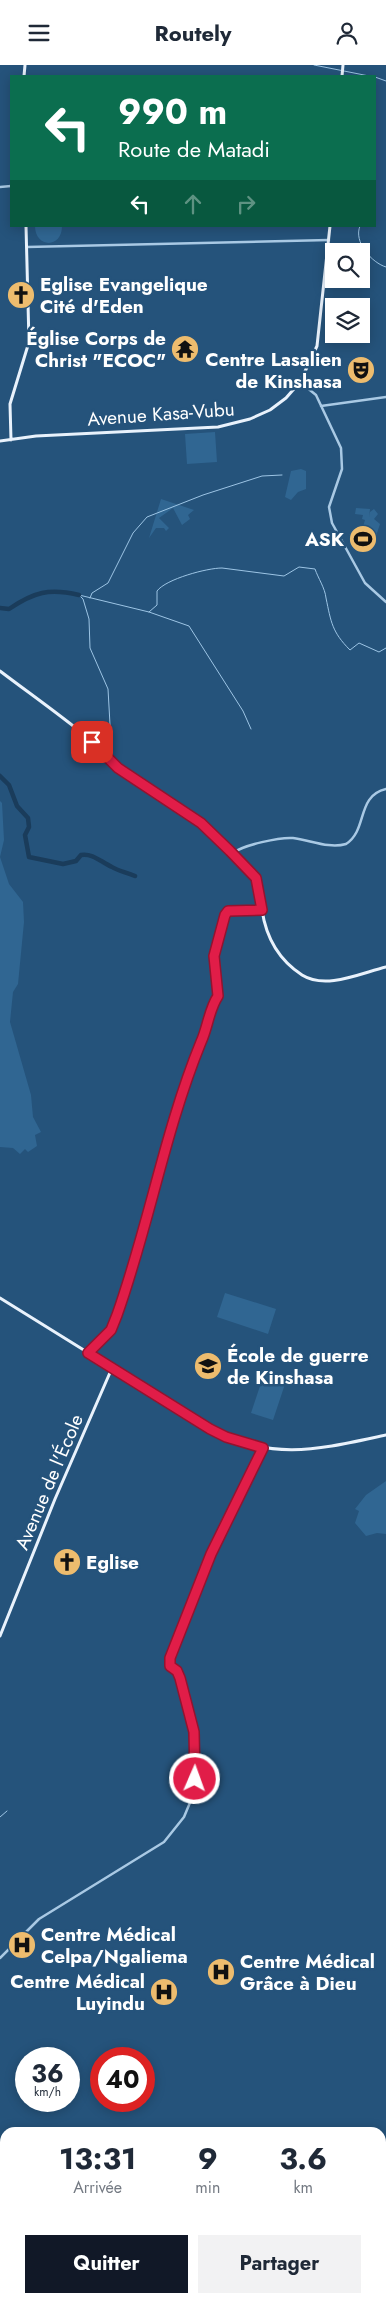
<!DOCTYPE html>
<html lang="fr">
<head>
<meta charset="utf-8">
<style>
	body { margin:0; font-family:Jost,sans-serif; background:#f2f2f3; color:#1f2937; height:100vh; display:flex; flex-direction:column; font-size:19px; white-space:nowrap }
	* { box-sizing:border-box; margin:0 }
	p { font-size:16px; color:#747a83 }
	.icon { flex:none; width:28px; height:28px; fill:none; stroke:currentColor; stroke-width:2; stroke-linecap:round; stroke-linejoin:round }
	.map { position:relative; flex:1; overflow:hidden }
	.side { position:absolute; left:0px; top:2062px; width:386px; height:176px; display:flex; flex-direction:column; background:#fff; border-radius:15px 15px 0 0; box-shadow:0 2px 12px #0003 }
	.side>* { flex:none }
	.hud { position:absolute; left:10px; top:10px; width:366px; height:152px; border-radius:0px; box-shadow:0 2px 12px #0003; background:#0b6e4f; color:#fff; overflow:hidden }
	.controls { position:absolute; left:325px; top:178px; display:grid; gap:10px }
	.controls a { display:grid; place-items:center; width:45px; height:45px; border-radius:0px; background:#fff; box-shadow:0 2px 12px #0003; font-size:25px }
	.speed { position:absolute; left:15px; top:1982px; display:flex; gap:10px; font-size:25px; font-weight:700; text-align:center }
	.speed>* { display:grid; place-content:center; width:65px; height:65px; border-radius:50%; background:#fff; box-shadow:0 2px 12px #0003; line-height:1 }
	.speed small { font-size:12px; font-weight:400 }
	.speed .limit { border:8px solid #d22; background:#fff; color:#111 }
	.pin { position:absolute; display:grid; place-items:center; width:42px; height:42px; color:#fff; margin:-21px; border-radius:10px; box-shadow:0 2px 8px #0006 }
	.me { position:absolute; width:55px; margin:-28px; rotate:2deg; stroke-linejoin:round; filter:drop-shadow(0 0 4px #0008) }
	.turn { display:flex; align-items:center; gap:18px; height:105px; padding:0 25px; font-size:22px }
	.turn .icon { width:65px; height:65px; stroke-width:2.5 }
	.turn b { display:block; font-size:35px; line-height:42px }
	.lanes { display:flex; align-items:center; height:48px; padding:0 25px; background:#0003; justify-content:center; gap:25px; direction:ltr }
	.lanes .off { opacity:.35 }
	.eta { display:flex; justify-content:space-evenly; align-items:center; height:85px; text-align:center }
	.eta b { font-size:30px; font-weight:700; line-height:35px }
	.action { display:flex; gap:10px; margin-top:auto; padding:10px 25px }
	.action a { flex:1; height:58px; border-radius:0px; background:#111827; color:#fff; font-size:20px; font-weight:700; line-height:58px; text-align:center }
	.action a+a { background:#f2f2f3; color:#1f2937 }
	header { display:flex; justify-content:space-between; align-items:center; height:65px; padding:0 25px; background:#fff; font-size:22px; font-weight:700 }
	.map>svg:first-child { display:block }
	.green { fill:#306692 }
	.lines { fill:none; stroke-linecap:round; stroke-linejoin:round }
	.stream { stroke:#9dc5e5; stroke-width:1 }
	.river { stroke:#1a3c5b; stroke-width:4.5 }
	.minor { stroke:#a9c9e4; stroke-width:2.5 }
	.major { stroke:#e9f2fc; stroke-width:3 }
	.route-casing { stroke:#92132f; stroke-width:12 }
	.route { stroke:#e11d48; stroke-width:9 }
	.labels { text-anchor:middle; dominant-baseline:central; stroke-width:5; stroke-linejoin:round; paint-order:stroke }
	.poi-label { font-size:19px; font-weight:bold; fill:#fff; stroke:#25537b; text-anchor:start }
	.street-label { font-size:19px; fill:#fff; stroke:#25537b }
</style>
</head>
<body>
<header><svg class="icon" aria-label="menu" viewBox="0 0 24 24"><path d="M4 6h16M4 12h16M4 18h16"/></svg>Routely<svg class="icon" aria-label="person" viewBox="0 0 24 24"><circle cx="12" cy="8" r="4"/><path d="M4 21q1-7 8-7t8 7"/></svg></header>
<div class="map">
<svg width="386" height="2238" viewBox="0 0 386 2238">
	<rect width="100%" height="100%" fill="#25537b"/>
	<path class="green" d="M 35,161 L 62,161 C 62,184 35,183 35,161 Z
		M 215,367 L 217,397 L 187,399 L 185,369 Z
		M 301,404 L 306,406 L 306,424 L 298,427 L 291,435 L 285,432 L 291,406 Z
		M 161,434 L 194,445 L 188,450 L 190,454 L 182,460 L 173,443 L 159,453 L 169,463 L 166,466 L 164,463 L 156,463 L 149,473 Z
		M 356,443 L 370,444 L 369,452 L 370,447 L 374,444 L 378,449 L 374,454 L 380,459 L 376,471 L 359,481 L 352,467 L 355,464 L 362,465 L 365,455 L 362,454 L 363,450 L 355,449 Z
		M 0,736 L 2,738 L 4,775 L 0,792 L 9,819 L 23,837 L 24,857 L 18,919 L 13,927 L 10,957 L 31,1030 L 33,1052 L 41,1067 L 35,1070 L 37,1081 L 28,1087 L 25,1084 L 20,1089 L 13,1083 L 0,1082 Z
		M 225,1228 L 276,1244 L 268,1269 L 217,1252 Z
		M 264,1309 L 286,1316 L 273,1355 L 251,1348 Z
		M 386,1416 L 386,1469 L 377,1468 L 366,1471 L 355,1458 L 359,1446 L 355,1444 L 366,1430 Z"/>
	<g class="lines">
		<path class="stream" d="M 314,0 L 369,11
			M 375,12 L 386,16
			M 360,161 C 353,177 372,198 386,202
			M 79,530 L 149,547 L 189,561 L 243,646 L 251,664
			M 79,530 L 83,534 L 89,554 L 90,583 L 108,624 L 111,677
			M 90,533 L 92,528 L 108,518 L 133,468 L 147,452 L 203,430 L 262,411 L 282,410
			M 149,547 L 157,540 L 157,526 C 166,514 207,503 222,503 L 284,511 L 299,502 L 315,504 C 318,513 325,523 326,533 C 331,557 332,567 350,585 L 359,578 L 379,587 L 386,583
			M 0,1752 L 7,1746"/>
		<path class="river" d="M 0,543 L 9,544 C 34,527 49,523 79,530
			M 0,711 L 9,720 L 17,741 L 28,753 L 29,762 L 25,770 L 29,792 L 63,799 L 76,796 L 81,790 C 93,788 101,797 112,802 C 118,806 126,807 135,811
			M 381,2102 L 386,2097
			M 0,2198 L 5,2197"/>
		<path class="minor" d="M 0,122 L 11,121
			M 27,182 L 329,175
			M 300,317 L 316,330 L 341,383 L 342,404 L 329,442 L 332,458 L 365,518 L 386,537
			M 321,341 L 386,332
			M 233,788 C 243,780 280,772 293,773 C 310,775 329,784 346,779 C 368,765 356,731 386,724
			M 88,1288 L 111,1265 L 117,1250 C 148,1160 165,1065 201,977 C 208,962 209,944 218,931 L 214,891 L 225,850 L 228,847 L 262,845
			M 0,1893 L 39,1854 L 164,1777 L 184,1752 L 194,1728 L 196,1692 L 194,1667 L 180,1613 L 177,1606 L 170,1601 L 170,1593 L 211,1489 L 263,1383"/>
		<path class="major" d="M 24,11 L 25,0
			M 342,11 L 343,0
			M 11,375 L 10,339 L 29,277 L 26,161
			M 0,376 L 36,371 L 218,362 L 250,354 L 270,345 L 286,333 L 300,317 L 317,281 L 330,161
			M 0,606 C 29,628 59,649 87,672 C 98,682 107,695 120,704 C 167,738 214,763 253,809 C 261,819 260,832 262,845 C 266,872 279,895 302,910 C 326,925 361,908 386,902
			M 0,1233 L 211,1364 C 273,1397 320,1384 386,1370
			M 0,1571 L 55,1434 L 112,1303"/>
	</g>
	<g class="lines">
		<defs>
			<path id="route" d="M 92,677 L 118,703 L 201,758 L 230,786 L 256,813 L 262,845 L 228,846 L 225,850 L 214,891 L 218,931 C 209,944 208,962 201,977 C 165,1065 149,1160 117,1250 L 111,1265 L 88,1288 L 210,1364 L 226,1372 L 263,1383 L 211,1489 L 170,1593 L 170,1601 L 177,1606 L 180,1613 L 194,1667 L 195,1714"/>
		</defs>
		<use href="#route" class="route-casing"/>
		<use href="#route" class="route"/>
	</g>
	<defs>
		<symbol id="church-disc" viewBox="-11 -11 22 22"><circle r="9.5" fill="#edbc6e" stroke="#25537b"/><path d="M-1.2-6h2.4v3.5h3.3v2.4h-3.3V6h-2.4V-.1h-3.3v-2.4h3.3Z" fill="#111"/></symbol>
		<symbol id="temple-disc" viewBox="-11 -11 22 22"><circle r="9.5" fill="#edbc6e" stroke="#25537b"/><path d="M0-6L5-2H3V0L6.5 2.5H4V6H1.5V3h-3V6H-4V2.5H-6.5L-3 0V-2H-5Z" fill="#111"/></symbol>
		<symbol id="theatre-disc" viewBox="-11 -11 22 22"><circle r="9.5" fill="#edbc6e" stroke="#25537b"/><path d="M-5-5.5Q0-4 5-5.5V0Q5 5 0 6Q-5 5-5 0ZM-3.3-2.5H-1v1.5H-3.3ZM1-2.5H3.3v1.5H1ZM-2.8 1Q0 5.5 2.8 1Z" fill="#111"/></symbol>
		<symbol id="stadium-disc" viewBox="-11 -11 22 22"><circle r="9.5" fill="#edbc6e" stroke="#25537b"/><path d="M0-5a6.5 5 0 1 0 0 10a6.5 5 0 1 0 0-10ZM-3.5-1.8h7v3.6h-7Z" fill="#111"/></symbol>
		<symbol id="university-disc" viewBox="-11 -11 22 22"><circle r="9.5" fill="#edbc6e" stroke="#25537b"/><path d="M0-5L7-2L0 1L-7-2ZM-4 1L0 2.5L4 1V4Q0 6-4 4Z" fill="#111"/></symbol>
		<symbol id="hospital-disc" viewBox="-11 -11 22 22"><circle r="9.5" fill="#edbc6e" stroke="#25537b"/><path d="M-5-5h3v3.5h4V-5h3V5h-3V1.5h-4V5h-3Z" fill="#111"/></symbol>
	</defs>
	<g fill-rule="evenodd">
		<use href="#church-disc" x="5" y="214" width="32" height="32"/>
		<use href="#temple-disc" x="169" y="268" width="32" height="32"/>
		<use href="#theatre-disc" x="345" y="289" width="32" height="32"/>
		<use href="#stadium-disc" x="347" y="458" width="32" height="32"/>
		<use href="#university-disc" x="192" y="1285" width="32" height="32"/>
		<use href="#church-disc" x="51" y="1481" width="32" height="32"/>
		<use href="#hospital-disc" x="6" y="1864" width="32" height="32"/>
		<use href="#hospital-disc" x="205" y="1891" width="32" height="32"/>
		<use href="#hospital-disc" x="148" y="1911" width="32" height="32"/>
	</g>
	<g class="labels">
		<g class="poi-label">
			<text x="40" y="219">Eglise Evangelique<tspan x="40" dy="22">Cité d'Eden</tspan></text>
			<text x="166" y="273" text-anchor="end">Église Corps de<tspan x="166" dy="22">Christ "ECOC"</tspan></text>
			<text x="342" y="294" text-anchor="end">Centre Lasalien<tspan x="342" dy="22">de Kinshasa</tspan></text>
			<text x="344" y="474" text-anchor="end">ASK</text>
			<text x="227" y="1290">École de guerre<tspan x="227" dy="22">de Kinshasa</tspan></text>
			<text x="86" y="1497">Eglise</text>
			<text x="41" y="1869">Centre Médical<tspan x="41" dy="22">Celpa/Ngaliema</tspan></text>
			<text x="240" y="1896">Centre Médical<tspan x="240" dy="22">Grâce à Dieu</tspan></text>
			<text x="145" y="1916" text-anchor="end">Centre Médical<tspan x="145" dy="22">Luyindu</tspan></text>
		</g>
		<g class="street-label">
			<text transform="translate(161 349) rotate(-4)">Avenue Kasa-Vubu</text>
			<text transform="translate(49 1417) rotate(-67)">Avenue de l'École</text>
		</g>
	</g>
</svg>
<div class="controls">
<a><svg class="icon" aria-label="search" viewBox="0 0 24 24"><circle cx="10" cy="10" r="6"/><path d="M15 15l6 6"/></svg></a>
<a><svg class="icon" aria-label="layers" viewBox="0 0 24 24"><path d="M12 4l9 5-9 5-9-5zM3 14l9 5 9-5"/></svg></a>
</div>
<div class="speed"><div>36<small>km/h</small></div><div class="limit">40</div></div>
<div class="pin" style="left:92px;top:677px;background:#d93025"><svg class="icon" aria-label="arrive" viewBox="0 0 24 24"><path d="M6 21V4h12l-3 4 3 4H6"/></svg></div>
<svg class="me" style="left:195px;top:1714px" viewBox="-20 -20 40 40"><circle r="17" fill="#e11d48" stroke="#fff" stroke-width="3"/><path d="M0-11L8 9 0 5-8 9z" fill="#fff"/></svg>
<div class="hud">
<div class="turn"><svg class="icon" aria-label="left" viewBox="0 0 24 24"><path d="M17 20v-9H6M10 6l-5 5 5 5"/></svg><div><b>990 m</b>Route de Matadi</div></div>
<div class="lanes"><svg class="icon" aria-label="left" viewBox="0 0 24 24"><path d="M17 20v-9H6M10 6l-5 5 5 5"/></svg><svg class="icon off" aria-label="ahead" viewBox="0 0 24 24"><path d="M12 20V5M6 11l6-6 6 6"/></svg><svg class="icon off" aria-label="right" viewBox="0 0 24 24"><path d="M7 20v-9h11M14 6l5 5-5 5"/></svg></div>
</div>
<section class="side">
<div class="eta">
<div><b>13:31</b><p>Arrivée</p></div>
<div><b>9</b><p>min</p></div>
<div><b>3.6</b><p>km</p></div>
</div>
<div class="action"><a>Quitter</a><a>Partager</a></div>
</section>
</div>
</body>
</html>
